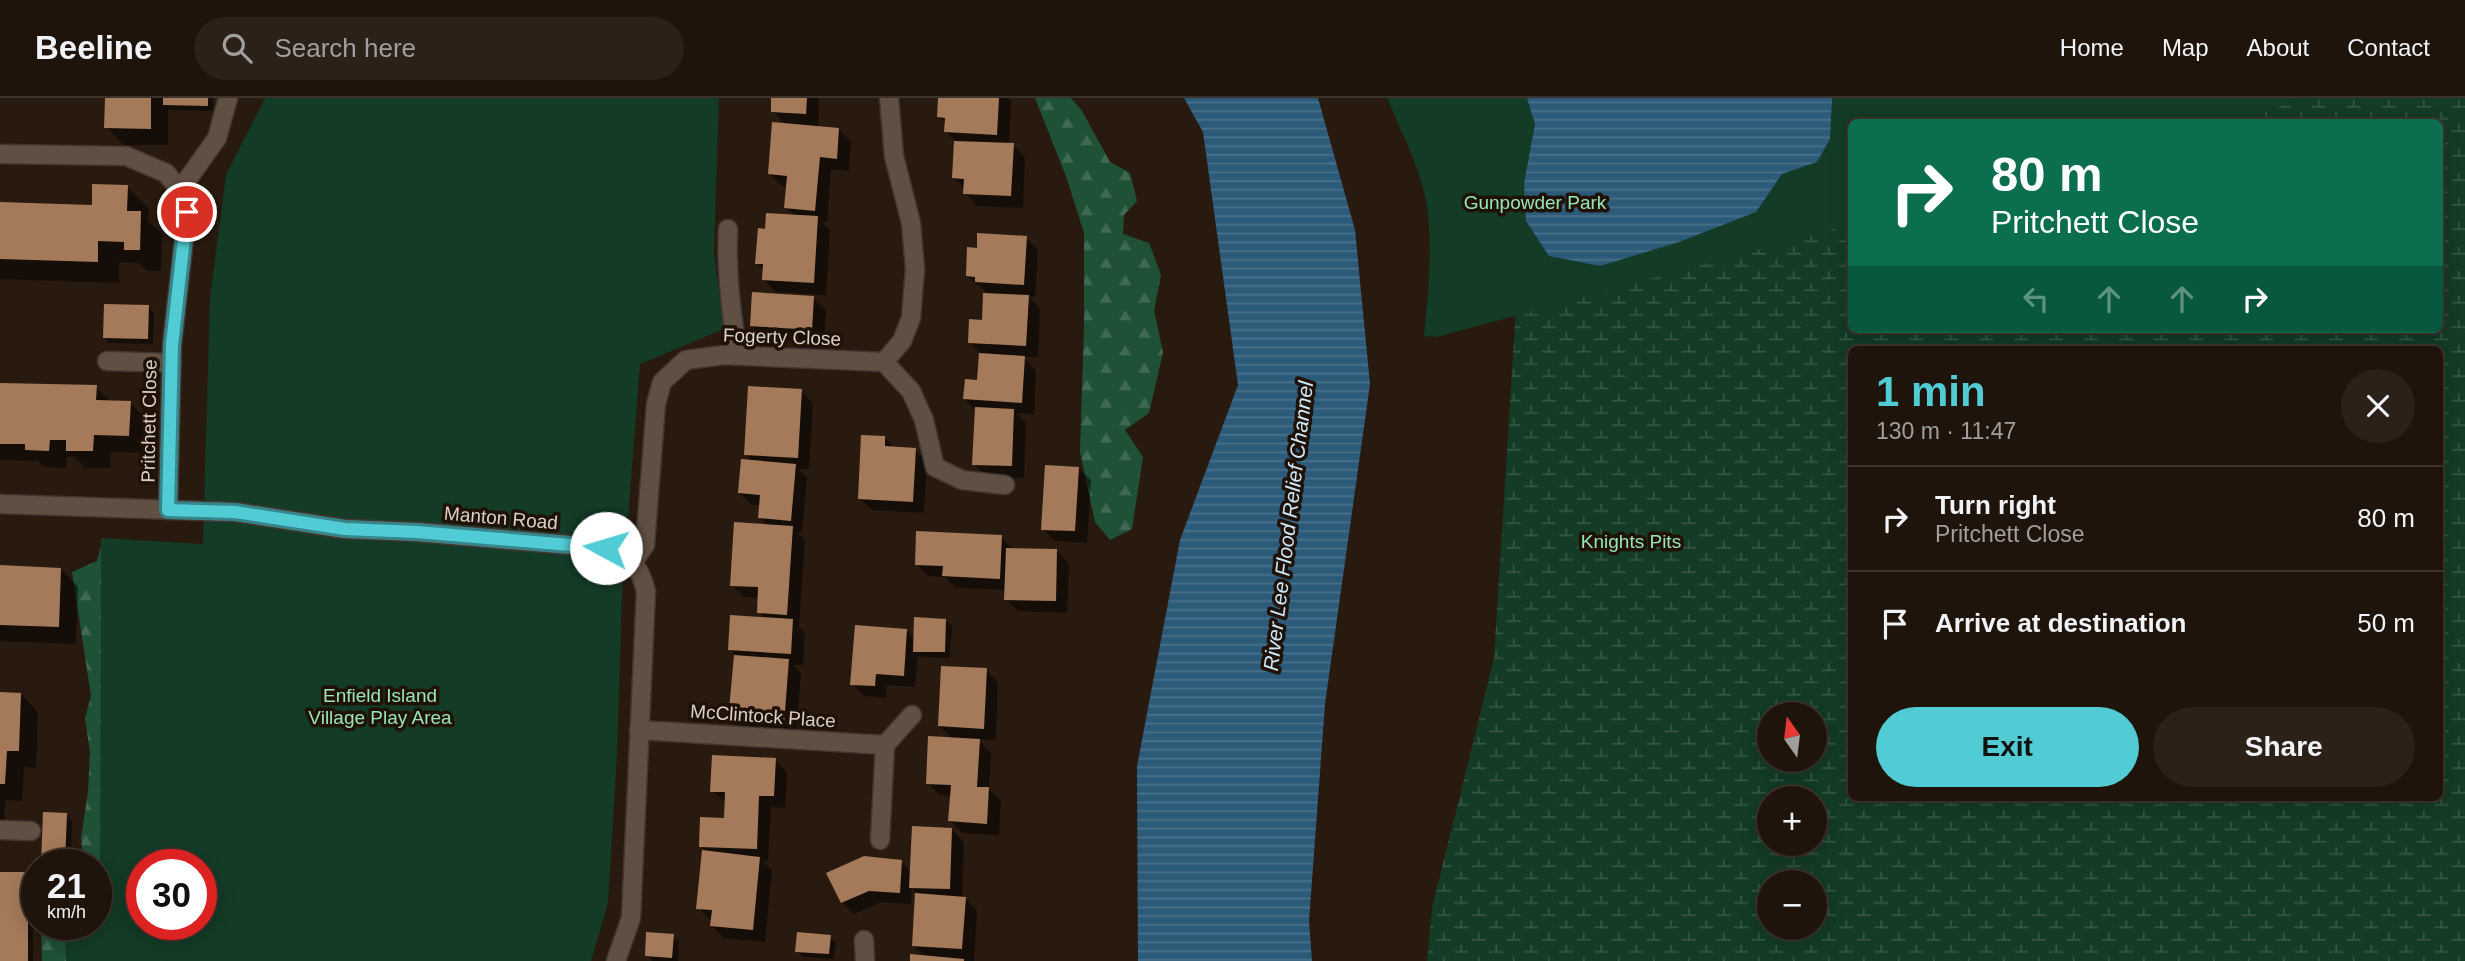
<!DOCTYPE html>
<html lang="en">
<head>
<meta charset="utf-8">
<style>
	body { margin:0; font-family:Helvetica,sans-serif; background:#2c2119; color:#f1f3f6; height:100vh; display:flex; flex-direction:column; font-size:26px; white-space:nowrap }
	* { box-sizing:border-box; margin:0 }
	p { font-size:23px; color:#a19e9d }
	.icon { flex:none; width:38px; height:38px; fill:none; stroke:currentColor; stroke-width:2; stroke-linecap:round; stroke-linejoin:round }
	.map { position:relative; flex:1; overflow:hidden }
	.sheet { position:absolute; left:1848px; top:248px; width:595px; height:455px; display:flex; flex-direction:column; background:#1f140b; border-radius:10px; box-shadow:0 4px 18px #0003,0 0 0 2px #3c332c }
	.sheet>* { flex:none }
	.guide { position:absolute; left:1848px; top:21px; width:595px; height:214px; border-radius:10px; box-shadow:0 4px 18px #0003,0 0 0 2px #3c332c; background:#0b6e4f; color:#fff; overflow:hidden }
	.needle { width:46px; rotate:346deg }
	.buttons { position:absolute; left:1757px; top:604px; display:grid; gap:14px }
	.buttons a { display:grid; place-items:center; width:70px; height:70px; border-radius:50%; background:#1f140b; box-shadow:0 4px 18px #0003,0 0 0 2px #3c332c; font-size:35px }
	.speed { position:absolute; left:21px; top:751px; display:flex; gap:14px; font-size:35px; font-weight:700; text-align:center }
	.speed>* { display:grid; place-content:center; width:91px; height:91px; border-radius:50%; background:#1f140b; box-shadow:0 4px 18px #0003,0 0 0 2px #3c332c; line-height:1 }
	.speed small { font-size:18px; font-weight:400 }
	.speed .limit { border:10px solid #d22; background:#fff; color:#111 }
	.pin { position:absolute; display:grid; place-items:center; width:60px; height:60px; color:#fff; margin:-30px; border:4px solid #fff; border-radius:50%; box-shadow:0 2px 7px #0007 }
	.me { position:absolute; width:77px; margin:-38px; rotate:276deg; stroke-linejoin:round; filter:drop-shadow(0 0 5px #0008) }
	.turn { display:flex; align-items:center; gap:24px; height:147px; padding:0 28px; font-size:32px }
	.turn .icon { width:91px; height:91px; stroke-width:2.5 }
	.turn b { display:block; font-size:49px; line-height:60px }
	.lanes { display:flex; align-items:center; height:66px; padding:0 28px; background:#0003; justify-content:center; gap:35px; direction:ltr }
	.lanes .off { opacity:.35 }
	.round { display:grid; place-items:center; flex:none; width:74px; height:74px; border-radius:37px; background:#2c2119 }
	.summary { display:flex; align-items:center; justify-content:space-between; height:119px; padding:0 28px }
	h1 { font-size:42px; font-weight:800; line-height:52px; color:#51ccd4 }
	.button { display:flex; gap:14px; margin-top:auto; padding:14px 28px }
	.button a { flex:1; height:80px; border-radius:42px; background:#51ccd4; color:#111; font-size:28px; font-weight:800; line-height:80px; text-align:center }
	.button a+a { background:#2c2119; color:#f1f3f6 }
	ul { padding:0; list-style:none }
	li { display:flex; align-items:center; gap:21px; height:105px; padding:0 28px; border-top:2px solid #3c332c }
	li div { flex:1 }
	li b { display:block; font-size:26px }
	li em { font-style:normal }
	header { display:flex; align-items:center; gap:42px; box-sizing:border-box; height:98px; padding:0 35px; background:#1f140b; border-bottom:2px solid #3c332c }
	header strong { font-size:33px }
	nav { display:flex; gap:38px; margin-inline-start:auto; font-size:24px }
	.search { width:490px; height:63px; background:#2c2119; display:flex; align-items:center; gap:18px; box-sizing:border-box; padding:0 24px; border-radius:38px; color:#a19e9d; font-size:26px }
	.map>svg:first-child { display:block }
	.forest { fill:url(#forest-firs) }
	.wetland { fill:url(#wetland-marsh); fill-rule:evenodd }
	.park { fill:#133b26; fill-rule:evenodd }
	.water { fill:url(#water-rules) }
	.shadow { fill:#0007 }
	.building { fill:#a57a5a }
	.lines { fill:none; stroke-linecap:round; stroke-linejoin:round }
	.minor-casing { stroke:#413630; stroke-width:21 }
	.minor { stroke:#604f43; stroke-width:18 }
	.route-casing { stroke:#35858a; stroke-width:18 }
	.route { stroke:#51ccd4; stroke-width:12 }
	.labels { text-anchor:middle; dominant-baseline:central; stroke-width:7; stroke-linejoin:round; paint-order:stroke }
	.park-label { font-size:19px; fill:#97e5b6; stroke:#1f1106 }
	.street-label { font-size:19px; fill:#dad0c9; stroke:#1f1106 }
	.water-label { font-size:21px; font-style:italic; fill:#cce8fc; stroke:#1f1106 }
</style>
</head>
<body>
<header>
<strong>Beeline</strong>
<div class="search"><svg class="icon" aria-label="search" viewBox="0 0 24 24"><circle cx="10" cy="10" r="6"/><path d="M15 15l6 6"/></svg>Search here</div>
<nav><a>Home</a><a>Map</a><a>About</a><a>Contact</a></nav>
</header>
<div class="map">
<svg width="2465" height="863" viewBox="0 0 2465 863">
	<defs>
		<pattern id="forest-firs" width="22" height="20" patternUnits="userSpaceOnUse" patternTransform="scale(1.75)"><rect width="22" height="20" fill="#1f5137"/><path d="M5 1l3.5 6h-7zM16 11l3.5 6h-7z" fill="#3f6953"/></pattern>
		<pattern id="wetland-marsh" width="20" height="14" patternUnits="userSpaceOnUse" patternTransform="scale(1.75)"><rect width="20" height="14" fill="#133b26"/><path d="M1 5h8M5 5V1M11 12h8M15 12V8" fill="none" stroke="#355644"/></pattern>
		<pattern id="water-rules" width="6" height="5" patternUnits="userSpaceOnUse" patternTransform="scale(1.75)"><rect width="6" height="5" fill="#2c5a79"/><path d="M0 2.5h6" fill="none" stroke="#4a718b"/></pattern>
	</defs>
	<rect width="100%" height="100%" fill="#291a0f"/>
	<path class="forest" d="M 1035,0 L 1071,0 L 1082,13 L 1110,64 L 1130,75 L 1137,103 L 1124,117 L 1123,136 L 1149,145 L 1161,177 L 1154,213 L 1163,254 L 1149,315 L 1125,332 L 1143,359 L 1132,431 L 1110,442 L 1095,424 L 1080,354 L 1084,227 L 1084,135 L 1067,81 Z
		M 102,444 L 107,863 L 42,863 L 41,826 L 96,826 L 96,766 L 84,766 L 81,740 L 88,694 L 90,654 L 85,620 L 91,598 L 72,474 L 97,463 Z"/>
	<path class="wetland" d="M 1488,0 L 2465,0 L 2465,863 L 1427,863 L 1432,810 L 1494,560 L 1518,180 ZM 1852,24 L 2440,24 L 2440,231 L 1852,231 ZM 1852,252 L 2440,252 L 2440,700 L 1852,700 ZM 1769,616 L 1815,616 L 1815,662 L 1769,662 ZM 1769,700 L 1815,700 L 1815,746 L 1769,746 ZM 1769,784 L 1815,784 L 1815,830 L 1769,830 Z"/>
	<path class="park" d="M 265,0 L 719,0 L 714,155 L 724,231 L 640,266 L 622,498 L 617,656 L 608,805 L 591,863 L 66,863 L 65,826 L 96,826 L 96,793 L 100,792 L 101,440 L 203,446 L 210,200 L 226,77 ZM 142,766 L 201,766 L 201,826 L 142,826 Z
		M 1387,0 L 2312,0 L 2222,24 L 1852,24 L 1851,126 L 1437,239 L 1424,238 C 1428,195 1433,151 1427,108 C 1421,72 1401,33 1387,0 Z"/>
	<path class="water" d="M 1184,0 L 1318,0 L 1355,132 L 1370,286 L 1325,606 L 1309,823 L 1312,863 L 1138,863 L 1137,668 L 1180,442 L 1238,287 L 1203,34 Z
		M 1527,0 L 1832,0 L 1830,41 L 1817,64 L 1782,76 L 1756,114 L 1679,144 L 1600,168 L 1549,158 L 1526,123 L 1524,86 L 1535,26 Z"/>
	<path class="shadow" d="M 107,0 L 213,0 L 213,13 L 168,12 L 168,47 L 124,47 L 106,29 Z
		M 773,0 L 819,0 L 818,30 L 839,31 L 851,44 L 849,73 L 831,71 L 827,124 L 822,124 L 830,132 L 826,197 L 776,194 L 763,181 L 764,172 L 757,165 L 766,133 L 794,118 L 786,109 L 788,88 L 782,88 L 770,76 L 786,27 L 773,13 Z
		M 939,0 L 1008,0 L 1011,2 L 1009,47 L 1013,47 L 1025,59 L 1023,110 L 977,108 L 965,95 L 965,91 L 954,80 L 956,43 L 946,34 L 947,27 L 939,19 Z
		M 127,89 L 149,111 L 148,123 L 162,136 L 161,173 L 147,173 L 139,165 L 119,164 L 119,185 L 0,181 L 0,105 L 93,108 Z
		M 1026,140 L 1038,152 L 1035,199 L 1028,198 L 1040,211 L 1038,259 L 1023,259 L 1036,272 L 1034,316 L 1016,315 L 1026,325 L 1024,380 L 986,378 L 974,366 L 976,312 L 965,301 L 979,283 L 981,256 L 969,244 L 984,224 L 990,197 L 967,178 L 978,152 Z
		M 813,200 L 826,212 L 824,243 L 764,240 L 752,227 Z
		M 149,209 L 154,215 L 153,246 L 110,245 L 104,239 Z
		M 0,286 L 96,289 L 111,304 L 130,305 L 147,322 L 146,355 L 111,354 L 110,370 L 85,370 L 75,359 L 67,359 L 66,370 L 44,369 L 38,363 L 0,362 Z
		M 801,293 L 813,305 L 809,371 L 798,371 L 807,380 L 802,434 L 797,434 L 805,442 L 799,529 L 805,535 L 803,567 L 793,567 L 801,575 L 796,638 L 742,634 L 730,622 L 735,557 L 730,551 L 766,521 L 759,514 L 760,500 L 744,499 L 732,487 L 768,428 L 760,420 L 761,407 L 752,407 L 739,395 L 753,364 L 746,357 Z
		M 885,340 L 896,351 L 915,352 L 927,364 L 924,415 L 872,412 L 859,400 Z
		M 1078,370 L 1091,382 L 1087,445 L 1055,443 L 1043,431 Z
		M 1001,439 L 1014,452 L 1057,453 L 1069,465 L 1067,515 L 1018,513 L 1006,501 L 1006,492 L 956,490 L 945,479 L 929,478 L 916,466 Z
		M 0,469 L 61,471 L 78,489 L 76,546 L 0,543 Z
		M 946,522 L 952,528 L 950,560 L 920,559 L 918,557 L 915,589 L 887,587 L 886,600 L 865,598 L 852,586 L 906,533 L 915,541 Z
		M 986,572 L 998,584 L 996,642 L 977,641 L 991,655 L 989,691 L 1001,703 L 999,737 L 962,735 L 950,722 L 952,698 L 940,697 L 928,685 L 953,641 L 940,628 Z
		M 0,596 L 21,596 L 38,614 L 36,670 L 24,669 L 22,703 L 5,702 L 4,732 L 0,731 Z
		M 775,662 L 787,674 L 785,710 L 771,709 L 768,763 L 762,763 L 772,772 L 765,844 L 724,840 L 712,828 L 712,823 L 698,810 L 707,755 L 701,748 L 725,722 L 726,705 L 712,693 Z
		M 44,716 L 66,717 L 72,723 L 71,766 L 43,766 Z
		M 952,732 L 964,744 L 962,800 L 965,800 L 977,813 L 974,863 L 911,863 L 925,859 L 914,848 L 917,795 L 912,790 L 911,806 L 882,804 L 854,816 L 842,804 L 901,764 L 912,775 Z
		M 0,775 L 27,776 L 33,781 L 33,863 L 0,863 Z
		M 673,838 L 679,844 L 678,863 L 652,863 L 647,857 Z
		M 830,839 L 836,845 L 834,861 L 803,859 L 797,853 Z"/>
	<path class="building" d="M 105,0 L 151,0 L 151,31 L 104,30 Z
		M 163,0 L 208,0 L 208,8 L 163,7 Z
		M 771,0 L 807,0 L 806,16 L 771,14 Z
		M 938,0 L 999,0 L 997,37 L 944,34 L 945,20 L 937,19 Z
		M 772,24 L 839,30 L 837,61 L 820,59 L 815,113 L 784,110 L 787,78 L 768,76 Z
		M 954,43 L 1014,45 L 1011,98 L 963,96 L 964,81 L 952,80 Z
		M 92,86 L 128,87 L 127,113 L 141,113 L 140,152 L 124,152 L 124,144 L 98,143 L 98,164 L 0,161 L 0,104 L 92,107 Z
		M 766,115 L 818,118 L 814,185 L 762,182 L 763,166 L 755,166 L 758,130 L 765,131 Z
		M 977,135 L 1027,138 L 1024,187 L 975,184 L 975,179 L 966,178 L 967,149 L 977,150 Z
		M 752,194 L 814,198 L 812,232 L 750,228 Z
		M 983,195 L 1029,197 L 1026,248 L 968,245 L 969,221 L 982,222 Z
		M 104,206 L 149,207 L 148,241 L 103,240 Z
		M 979,255 L 1025,258 L 1022,305 L 963,301 L 965,281 L 977,282 Z
		M 0,285 L 97,287 L 96,302 L 131,303 L 129,338 L 94,337 L 93,353 L 66,353 L 66,342 L 50,342 L 49,353 L 25,352 L 25,346 L 0,346 Z
		M 748,288 L 802,291 L 798,360 L 744,357 Z
		M 975,309 L 1014,311 L 1012,368 L 972,367 Z
		M 861,337 L 885,338 L 885,348 L 916,350 L 913,404 L 858,401 Z
		M 741,361 L 796,366 L 791,423 L 758,420 L 760,397 L 738,395 Z
		M 1045,367 L 1079,369 L 1075,433 L 1041,432 Z
		M 734,424 L 793,428 L 787,517 L 757,515 L 758,489 L 730,488 Z
		M 916,433 L 1002,437 L 1000,481 L 942,478 L 943,468 L 915,467 Z
		M 1006,450 L 1057,451 L 1056,503 L 1004,502 Z
		M 0,467 L 61,470 L 59,529 L 0,527 Z
		M 730,517 L 793,521 L 791,556 L 728,552 Z
		M 914,519 L 946,521 L 945,554 L 913,554 Z
		M 855,527 L 907,531 L 904,578 L 876,576 L 875,588 L 850,587 Z
		M 734,557 L 789,561 L 784,627 L 728,623 Z
		M 941,568 L 987,570 L 984,631 L 938,628 Z
		M 0,594 L 21,595 L 19,653 L 7,653 L 5,686 L 0,686 Z
		M 928,638 L 980,641 L 977,689 L 989,689 L 987,726 L 948,723 L 951,687 L 926,686 Z
		M 712,657 L 776,660 L 774,698 L 759,698 L 757,751 L 699,749 L 700,719 L 724,720 L 725,694 L 710,694 Z
		M 43,714 L 67,715 L 65,766 L 41,766 Z
		M 912,728 L 952,730 L 950,791 L 909,790 Z
		M 702,752 L 760,759 L 753,832 L 710,828 L 712,812 L 696,811 Z
		M 864,758 L 902,762 L 900,795 L 869,793 L 841,805 L 826,775 Z
		M 0,774 L 28,774 L 28,863 L 0,863 Z
		M 915,795 L 966,799 L 962,851 L 912,848 Z
		M 646,834 L 674,836 L 672,860 L 645,858 Z
		M 797,834 L 831,837 L 829,856 L 795,854 Z
		M 910,856 L 964,861 L 964,863 L 910,863 Z"/>
	<g class="lines">
		<defs>
			<path id="minor" d="M 0,56 L 126,58 L 166,75 L 180,92 L 187,114 L 172,247 L 168,412
				M 180,92 L 217,40 L 228,0
				M 728,131 C 726,173 731,215 738,257
				M 107,263 L 172,265
				M 884,264 L 911,293 L 924,322 L 935,369 L 962,382 L 1005,387
				M 0,406 L 235,414 L 345,431 L 417,434 L 606,450 C 632,460 639,467 646,493 L 631,820 L 616,863
				M 633,464 L 645,447 L 656,306 L 662,284 L 686,262 L 724,257 L 884,264 L 902,243 L 911,220 L 915,171 L 911,125 L 894,58 L 889,0
				M 639,632 L 885,647
				M 0,732 L 31,733
				M 880,742 L 885,647 L 912,617
				M 864,842 L 865,863"/>
		</defs>
		<use href="#minor" class="minor-casing"/>
		<use href="#minor" class="minor"/>
	</g>
	<g class="lines">
		<defs>
			<path id="route" d="M 187,114 L 172,247 L 168,412 L 235,414 L 345,431 L 417,434 L 606,450"/>
		</defs>
		<use href="#route" class="route-casing"/>
		<use href="#route" class="route"/>
	</g>
	<g class="labels">
		<g class="park-label">
			<text x="1535" y="104">Gunpowder Park</text>
			<text x="1631" y="443">Knights Pits</text>
			<text x="380" y="597">Enfield Island<tspan x="380" dy="22">Village Play Area</tspan></text>
		</g>
		<g class="street-label">
			<text transform="translate(782 239) rotate(2)">Fogerty Close</text>
			<text transform="translate(149 323) rotate(-89)">Pritchett Close</text>
			<text transform="translate(501 420) rotate(5)">Manton Road</text>
			<text transform="translate(763 618) rotate(4)">McClintock Place</text>
		</g>
		<g class="water-label">
			<text transform="translate(1288 428) rotate(-83)">River Lee Flood Relief Channel</text>
		</g>
	</g>
</svg>
<div class="buttons">
<a><svg class="needle" viewBox="-14 -14 28 28"><path d="M0-13l5 13h-10z" fill="#e53935"/><path d="M0 13l5-13h-10z" fill="#a19e9d"/></svg></a>
<a>+</a>
<a>−</a>
</div>
<div class="speed"><div>21<small>km/h</small></div><div class="limit">30</div></div>
<div class="pin" style="left:187px;top:114px;background:#d93025"><svg class="icon" aria-label="arrive" viewBox="0 0 24 24"><path d="M6 21V4h12l-3 4 3 4H6"/></svg></div>
<svg class="me" style="left:606px;top:450px" viewBox="-20 -20 40 40"><circle r="19" fill="#fff"/><path d="M0-13L10 11 0 6-10 11z" fill="#51ccd4"/></svg>
<div class="guide">
<div class="turn"><svg class="icon" aria-label="right" viewBox="0 0 24 24"><path d="M7 20v-9h11M14 6l5 5-5 5"/></svg><div><b>80 m</b>Pritchett Close</div></div>
<div class="lanes"><svg class="icon off" aria-label="left" viewBox="0 0 24 24"><path d="M17 20v-9H6M10 6l-5 5 5 5"/></svg><svg class="icon off" aria-label="ahead" viewBox="0 0 24 24"><path d="M12 20V5M6 11l6-6 6 6"/></svg><svg class="icon off" aria-label="ahead" viewBox="0 0 24 24"><path d="M12 20V5M6 11l6-6 6 6"/></svg><svg class="icon" aria-label="right" viewBox="0 0 24 24"><path d="M7 20v-9h11M14 6l5 5-5 5"/></svg></div>
</div>
<section class="sheet">
<div class="summary"><div><h1>1 min</h1><p>130 m · 11:47</p></div><a class="round"><svg class="icon" aria-label="close" viewBox="0 0 24 24"><path d="M6 6l12 12M18 6L6 18"/></svg></a></div>
<ul>
<li><svg class="icon" aria-label="right" viewBox="0 0 24 24"><path d="M7 20v-9h11M14 6l5 5-5 5"/></svg><div><b>Turn right</b><p>Pritchett Close</p></div><em>80 m</em></li>
<li><svg class="icon" aria-label="arrive" viewBox="0 0 24 24"><path d="M6 21V4h12l-3 4 3 4H6"/></svg><div><b>Arrive at destination</b></div><em>50 m</em></li>
</ul>
<div class="button"><a>Exit</a><a>Share</a></div>
</section>
</div>
</body>
</html>
